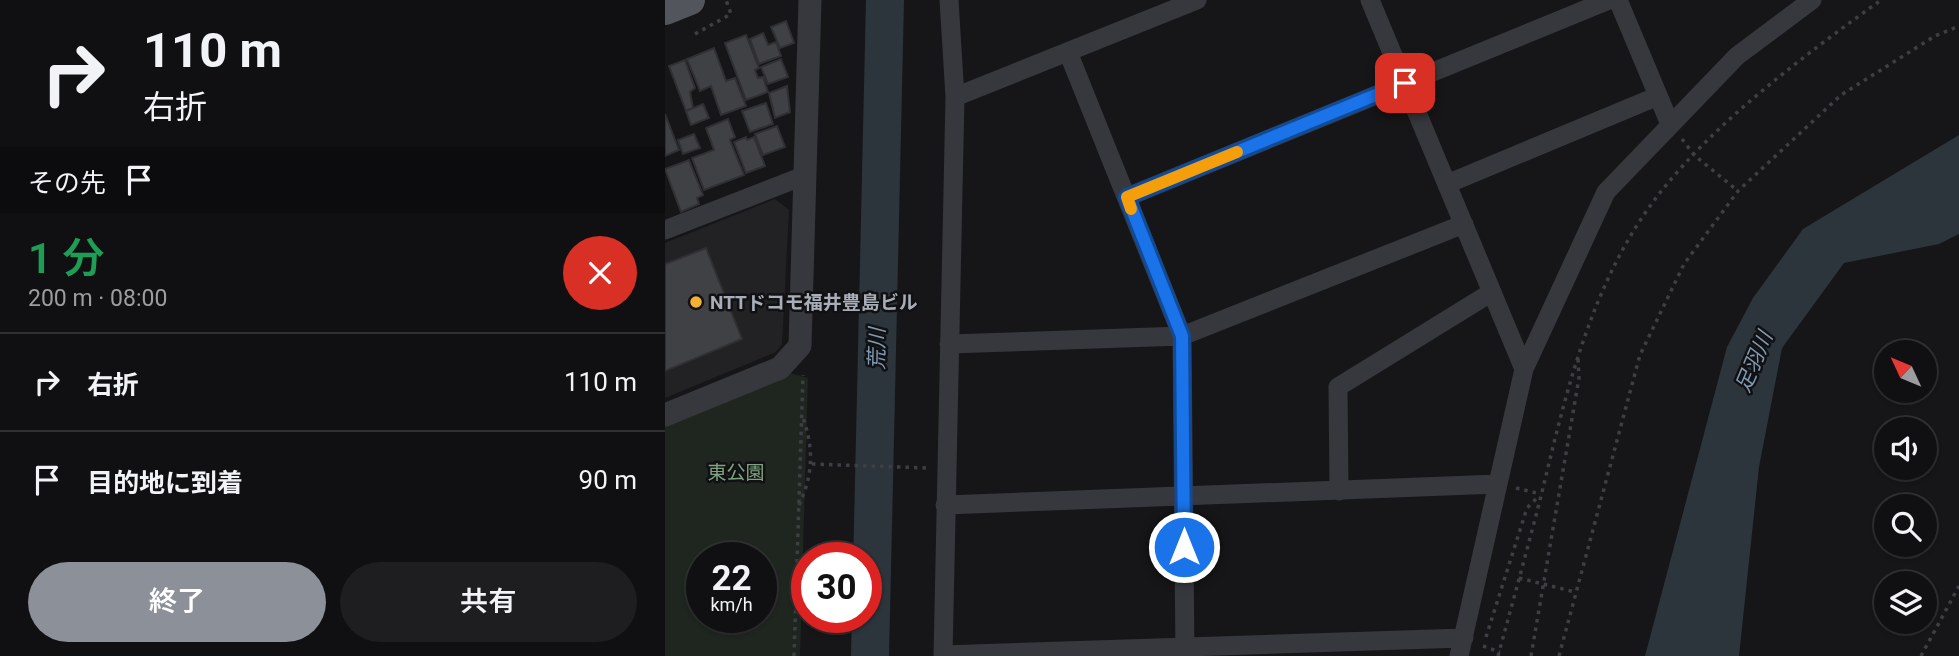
<!DOCTYPE html>
<html lang="ja">
<head>
<meta charset="utf-8">
<style>
	body { margin:0; font-family:Roboto,"Noto Sans JP",sans-serif; background:#1e1e20; color:#f1f3f6; height:100vh; display:flex; flex-direction:column; font-size:26px; white-space:nowrap }
	* { box-sizing:border-box; margin:0 }
	p { font-size:23px; color:#9c9d9f }
	.icon { flex:none; width:38px; height:38px; fill:none; stroke:currentColor; stroke-width:2; stroke-linecap:round; stroke-linejoin:round }
	.map { position:relative; flex:1; overflow:hidden }
	.details { display:flex; flex-direction:column; background:#101012; width:665px }
	.details>* { flex:none }
	.banner { background:#101012; color:#f1f3f6; overflow:hidden }
	.needle { width:46px; rotate:314deg }
	.tools { position:absolute; left:1209px; top:340px; display:grid; gap:14px }
	.tools a { display:grid; place-items:center; width:63px; height:63px; border-radius:50%; background:#101012; box-shadow:0 2px 5px #0004,0 0 0 2px #303032; font-size:35px }
	.speed { position:absolute; left:21px; top:542px; display:flex; gap:14px; font-size:35px; font-weight:700; text-align:center }
	.speed>* { display:grid; place-content:center; width:91px; height:91px; border-radius:50%; background:#101012; box-shadow:0 2px 5px #0004,0 0 0 2px #303032; line-height:1 }
	.speed small { font-size:18px; font-weight:400 }
	.speed .limit { border:10px solid #d22; background:#fff; color:#111 }
	.pin { position:absolute; display:grid; place-items:center; width:60px; height:60px; color:#fff; margin:-30px; border-radius:14px; box-shadow:0 4px 10px #0006 }
	.me { position:absolute; width:77px; margin:-38px; rotate:0deg; stroke-linejoin:round; filter:drop-shadow(0 0 5px #0008) }
	.turn { display:flex; align-items:center; gap:24px; height:147px; padding:0 28px; font-size:32px }
	.turn .icon { width:91px; height:91px; stroke-width:2.5 }
	.turn b { display:block; font-size:49px; line-height:60px }
	.then { display:flex; align-items:center; height:66px; padding:0 28px; background:#0003; gap:14px; font-size:26px }
	.round { display:grid; place-items:center; flex:none; width:74px; height:74px; border-radius:37px; background:#1e1e20 }
	.summary { display:flex; align-items:center; justify-content:space-between; height:119px; padding:0 28px }
	h1 { font-size:42px; font-weight:600; line-height:52px; color:#1e9e55 }
	.action { display:flex; gap:14px; margin-top:auto; padding:14px 28px }
	.action a { flex:1; height:80px; border-radius:42px; background:#8c9099; color:#fff; font-size:28px; font-weight:600; line-height:80px; text-align:center }
	.action a+a { background:#1e1e20; color:#f1f3f6 }
	ul { padding:0; list-style:none }
	li { display:flex; align-items:center; gap:21px; height:98px; padding:0 28px; border-top:2px solid #303032 }
	li div { flex:1 }
	li b { display:block; font-size:26px }
	li em { font-style:normal }
	main { display:flex; flex:1; min-height:0 }
	.map>svg:first-child { display:block }
	.built { fill:#222225 }
	.green { fill:#1e261f; fill-rule:evenodd }
	.water { fill:#2c353c }
	.lines { fill:none; stroke-linecap:round; stroke-linejoin:round }
	.river { stroke:#2c353c; stroke-width:38 }
	.building { fill:#404145; stroke:#303034; stroke-width:2 }
	.path { stroke:#3d3f44; stroke-width:3.5; stroke-dasharray:3.5 5; stroke-linecap:butt }
	.minor { stroke:#37383d; stroke-width:19 }
	.tertiary { stroke:#37383d; stroke-width:23 }
	.primary { stroke:#53555c; stroke-width:30 }
	.route-casing { stroke:#114b97; stroke-width:18 }
	.route { stroke:#1a73e8; stroke-width:12 }
	.slow { stroke:#f59e0b; stroke-width:12 }
	.poi-dot { fill:#f2b134; stroke:#111113; stroke-width:2.5 }
	.labels { text-anchor:middle; dominant-baseline:central; stroke-width:5; stroke-linejoin:round; paint-order:stroke }
	.poi-label { font-size:19px; font-weight:bold; fill:#a8adb8; stroke:#111113; text-anchor:start }
	.park-label { font-size:19px; fill:#7fa381; stroke:#111113 }
	.water-label { font-size:21px; font-style:italic; fill:#7f9bb3; stroke:#111113 }
</style>
</head>
<body>
<main>
<section class="details">
<div class="banner">
<div class="turn"><svg class="icon" aria-label="right" viewBox="0 0 24 24"><path d="M7 20v-9h11M14 6l5 5-5 5"/></svg><div><b>110 m</b>右折</div></div>
<div class="then">その先<svg class="icon" aria-label="arrive" viewBox="0 0 24 24"><path d="M6 21V4h12l-3 4 3 4H6"/></svg></div>
</div>
<div class="summary"><div><h1>1 分</h1><p>200 m · 08:00</p></div><a class="round" style="background:#d93025;color:#fff"><svg class="icon" aria-label="close" viewBox="0 0 24 24"><path d="M6 6l12 12M18 6L6 18"/></svg></a></div>
<ul>
<li><svg class="icon" aria-label="right" viewBox="0 0 24 24"><path d="M7 20v-9h11M14 6l5 5-5 5"/></svg><div><b>右折</b></div><em>110 m</em></li>
<li><svg class="icon" aria-label="arrive" viewBox="0 0 24 24"><path d="M6 21V4h12l-3 4 3 4H6"/></svg><div><b>目的地に到着</b></div><em>90 m</em></li>
</ul>
<div class="action"><a>終了</a><a>共有</a></div>
</section>
<div class="map">
<svg width="1294" height="656" viewBox="0 0 1294 656">
	<rect width="100%" height="100%" fill="#161618"/>
	<path class="built" d="M 110,199 L 124,210 L 117,344 L 111,352 L 0,398 L 0,243 Z"/>
	<path class="green" d="M 125,373 L 143,378 L 135,656 L 0,656 L 0,424 ZM 37,558 L 96,558 L 96,618 L 37,618 Z"/>
	<path class="water" d="M 1294,135 L 1294,234 L 1274,244 L 1179,263 L 1117,348 L 1094,467 L 1074,656 L 980,656 L 1062,347 L 1088,298 L 1138,229 Z"/>
	<g class="lines">
		<path class="river" d="M 205,656 L 220,0"/>
	</g>
	<path class="building" d="M 121,21 L 129,43 L 115,48 L 106,27 Z
		M 98,33 L 103,45 L 111,42 L 116,56 L 94,64 L 85,39 Z
		M 81,35 L 94,68 L 90,70 L 93,78 L 98,77 L 103,92 L 81,100 L 60,43 Z
		M 49,48 L 61,81 L 70,78 L 81,106 L 56,115 L 46,86 L 35,91 L 22,59 Z
		M 116,59 L 123,77 L 103,84 L 96,67 Z
		M 20,60 L 30,88 L 25,92 L 28,108 L 21,111 L 4,66 Z
		M 122,86 L 125,112 L 110,118 L 104,93 Z
		M 101,103 L 108,124 L 85,132 L 77,111 Z
		M 38,104 L 44,118 L 26,125 L 21,111 Z
		M 0,114 L 14,150 L 0,156 Z
		M 63,119 L 70,137 L 65,140 L 79,175 L 39,190 L 27,158 L 49,150 L 41,128 Z
		M 112,126 L 120,147 L 98,155 L 90,134 Z
		M 29,134 L 35,148 L 18,154 L 13,140 Z
		M 81,137 L 82,140 L 89,137 L 100,166 L 81,173 L 69,142 Z
		M 24,160 L 38,195 L 32,198 L 34,204 L 16,212 L 0,169 Z
		M 41,248 L 77,339 L 0,371 L 0,264 Z"/>
	<g class="lines">
		<path class="path" d="M 30,34 L 66,14 L 61,0
			M 1017,139 L 1029,155 L 1073,191
			M 147,464 L 262,468
			M 851,488 L 876,494
			M 134,505 C 148,475 149,449 138,418
			M 854,578 L 910,592
			M 821,637 L 862,508 L 874,496
			M 818,646 L 835,652
			M 129,656 L 138,375
			M 833,656 C 848,601 863,547 877,492 C 902,389 927,280 994,194 C 1052,120 1140,55 1216,0
			M 866,656 L 914,378 L 913,358
			M 894,656 L 975,355 L 1019,264 L 1073,191 L 1176,95 L 1270,36 L 1294,26
			M 1256,656 L 1294,586"/>
		<path class="minor" d="M 705,0 L 859,369
			M 953,0 L 1005,124
			M 403,52 L 517,336 L 520,656
			M 290,97 L 532,0
			M 782,184 L 993,96
			M 462,197 L 944,0
			M 0,230 L 141,175
			M 284,344 L 517,336 L 799,224
			M 674,491 L 673,387 L 827,292
			M 280,505 L 833,484
			M 278,655 L 799,638
			M 278,656 L 290,97 L 284,0
			M 794,656 L 859,369 L 941,192 L 1072,56 L 1147,0"/>
		<path class="tertiary" d="M 0,415 L 115,368 L 135,346 L 145,0"/>
		<path class="primary" d="M 0,10 L 25,0"/>
	</g>
	<g class="lines">
		<defs>
			<path id="route" d="M 519,547 L 517,336 L 462,197 L 740,83"/>
		</defs>
		<use href="#route" class="route-casing"/>
		<use href="#route" class="route"/>
		<path class="slow" d="M 466,209 L 462,197 L 572,152"/>
	</g>
	<circle class="poi-dot" cx="31" cy="302" r="7"/>
	<g class="labels">
		<g class="poi-label">
			<text x="45" y="302">NTTドコモ福井豊島ビル</text>
		</g>
		<g class="park-label">
			<text x="71" y="472">東公園</text>
		</g>
		<g class="water-label">
			<text transform="translate(212 349) rotate(-89)">荒川</text>
			<text transform="translate(1089 362) rotate(-67)">足羽川</text>
		</g>
	</g>
</svg>
<div class="tools">
<a><svg class="needle" viewBox="-14 -14 28 28"><path d="M0-13l5 13h-10z" fill="#e53935"/><path d="M0 13l5-13h-10z" fill="#9c9d9f"/></svg></a>
<a><svg class="icon" aria-label="sound" viewBox="0 0 24 24"><path d="M4 9h4l5-4v14l-5-4H4zM17 9q2 3 0 6"/></svg></a>
<a><svg class="icon" aria-label="search" viewBox="0 0 24 24"><circle cx="10" cy="10" r="6"/><path d="M15 15l6 6"/></svg></a>
<a><svg class="icon" aria-label="layers" viewBox="0 0 24 24"><path d="M12 4l9 5-9 5-9-5zM3 14l9 5 9-5"/></svg></a>
</div>
<div class="speed"><div>22<small>km/h</small></div><div class="limit">30</div></div>
<div class="pin" style="left:740px;top:83px;background:#d93025"><svg class="icon" aria-label="arrive" viewBox="0 0 24 24"><path d="M6 21V4h12l-3 4 3 4H6"/></svg></div>
<svg class="me" style="left:519px;top:547px" viewBox="-20 -20 40 40"><circle r="17" fill="#1a73e8" stroke="#fff" stroke-width="3"/><path d="M0-11L8 9 0 5-8 9z" fill="#fff"/></svg>
</div>
</main>
</body>
</html>
